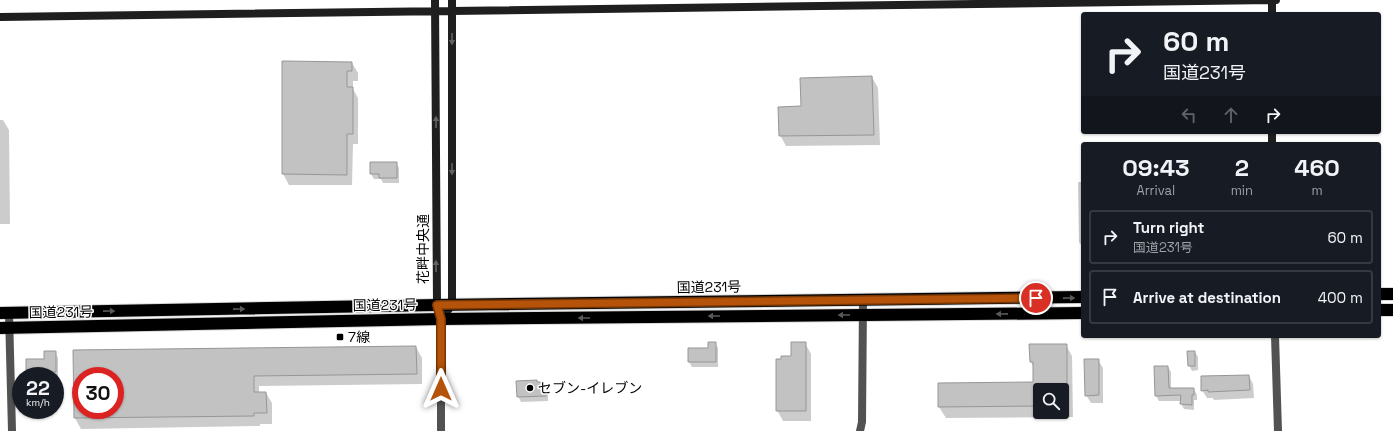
<!DOCTYPE html>
<html lang="en">
<head>
<meta charset="utf-8">
<style>
	body { margin:0; font-family:"Space Grotesk","Noto Sans JP",sans-serif; background:#242831; color:#f1f3f6; height:100vh; display:flex; flex-direction:column; font-size:15px; white-space:nowrap }
	* { box-sizing:border-box; margin:0 }
	p { font-size:13px; color:#9ea1a6 }
	.icon { flex:none; width:22px; height:22px; fill:none; stroke:currentColor; stroke-width:2; stroke-linecap:round; stroke-linejoin:round }
	.map { position:relative; flex:1; overflow:hidden }
	.sheet { position:absolute; left:1081px; top:142px; width:300px; height:196px; display:flex; flex-direction:column; background:#171b24; border-radius:4px; box-shadow:0 1px 3px #0004 }
	.sheet>* { flex:none }
	.hud { position:absolute; left:1081px; top:12px; width:300px; height:122px; border-radius:4px; box-shadow:0 1px 3px #0004; background:#171b24; color:#f1f3f6; overflow:hidden }
	.tools { position:absolute; left:1033px; top:383px; display:grid; gap:8px }
	.tools a { display:grid; place-items:center; width:36px; height:36px; border-radius:4px; background:#171b24; box-shadow:0 1px 3px #0004; font-size:20px }
	.speed { position:absolute; left:12px; top:367px; display:flex; gap:8px; font-size:20px; font-weight:700; text-align:center }
	.speed>* { display:grid; place-content:center; width:52px; height:52px; border-radius:50%; background:#171b24; box-shadow:0 1px 3px #0004; line-height:1 }
	.speed small { font-size:10px; font-weight:400 }
	.speed .limit { border:6px solid #d22; background:#fff; color:#111 }
	.pin { position:absolute; display:grid; place-items:center; width:34px; height:34px; color:#fff; margin:-17px; border:2px solid #fff; border-radius:50%; box-shadow:0 1px 4px #0007 }
	.me { position:absolute; width:44px; margin:-22px; rotate:0deg; stroke-linejoin:round; filter:drop-shadow(0 0 3px #0008) }
	.turn { display:flex; align-items:center; gap:14px; height:84px; padding:0 16px; font-size:18px }
	.turn .icon { width:52px; height:52px; stroke-width:2.5 }
	.turn b { display:block; font-size:28px; line-height:34px }
	.lanes { display:flex; align-items:center; height:38px; padding:0 16px; background:#0003; justify-content:center; gap:20px; direction:ltr }
	.lanes .off { opacity:.35 }
	.eta { display:flex; justify-content:space-evenly; align-items:center; height:68px; text-align:center }
	.eta b { font-size:24px; font-weight:600; line-height:28px }
	ul { padding:0; list-style:none }
	li { display:flex; align-items:center; gap:12px; height:54px; margin:0 8px 6px; padding:0 8px; border:2px solid #363941; border-radius:4px }
	li div { flex:1 }
	li b { display:block; font-size:15px }
	li em { font-style:normal }
	.map>svg:first-child { display:block }
	.shadow { fill:#0003; fill-rule:evenodd }
	.building { fill:#c2c2c2; stroke:#969696; fill-rule:evenodd }
	.lines { fill:none; stroke-linecap:round; stroke-linejoin:round }
	.highway-casing { stroke:#dbdbdb; stroke-width:14 }
	.street { stroke:#525252; stroke-width:8 }
	.secondary { stroke:#1f1f1f; stroke-width:8 }
	.highway { stroke:#000; stroke-width:12 }
	.oneway { fill:#626262 }
	.oneway2 { fill:#595959 }
	.route-casing { stroke:#753606; stroke-width:10 }
	.route { stroke:#b45309; stroke-width:7 }
	.poi-dot { fill:#000; stroke:#fff; stroke-width:1.5 }
	.labels { text-anchor:middle; dominant-baseline:central; stroke-width:3; stroke-linejoin:round; paint-order:stroke }
	.street-label { font-size:14px; fill:#000; stroke:#fff }
	.poi-label { font-size:14px; fill:#000; stroke:#fff; text-anchor:start }
</style>
</head>
<body>
<div class="map">
<svg width="1393" height="431" viewBox="0 0 1393 431">
	<rect width="100%" height="100%" fill="#fff"/>
	<path class="shadow" d="M 352,63 L 358,73 L 358,81 L 353,81 L 353,89 L 358,98 L 358,144 L 353,144 L 352,185 L 289,185 L 283,174 Z
		M 872,77 L 878,88 L 880,145 L 786,146 L 780,135 L 802,107 Z
		M 0,120 L 3,120 L 9,130 L 10,224 L 0,224 Z
		M 396,163 L 399,168 L 399,183 L 383,183 L 381,179 L 374,179 L 371,174 Z
		M 1078,182 L 1083,182 L 1083,248 L 1079,242 Z
		M 715,343 L 718,348 L 718,367 L 692,367 L 689,362 L 709,349 Z
		M 805,343 L 811,354 L 811,421 L 783,421 L 777,410 L 782,360 L 792,357 Z
		M 1066,345 L 1072,356 L 1073,417 L 946,418 L 939,407 L 939,384 L 1034,383 L 1034,368 L 1031,362 ZM 1040,390 L 1062,390 L 1062,412 L 1040,412 Z
		M 416,347 L 422,358 L 422,384 L 259,386 L 259,393 L 266,393 L 272,403 L 272,424 L 260,424 L 260,426 L 81,429 L 75,418 L 74,351 ZM 81,376 L 115,376 L 115,410 L 81,410 Z
		M 55,352 L 58,358 L 58,377 L 48,376 L 47,374 L 30,374 L 27,369 L 45,360 Z
		M 1195,352 L 1198,357 L 1198,370 L 1192,371 L 1189,365 Z
		M 1098,360 L 1103,368 L 1103,403 L 1091,403 L 1086,395 Z
		M 1168,367 L 1171,372 L 1171,389 L 1194,389 L 1197,395 L 1197,400 L 1194,400 L 1194,410 L 1184,409 L 1181,404 L 1181,401 L 1159,401 L 1156,396 Z
		M 1249,376 L 1253,384 L 1254,398 L 1214,400 L 1213,398 L 1207,398 L 1202,390 Z
		M 537,383 L 542,383 L 548,394 L 548,401 L 521,402 L 518,396 Z"/>
	<path class="building" d="M 282,61 L 352,62 L 352,71 L 347,71 L 347,87 L 353,87 L 353,134 L 347,134 L 347,175 L 282,174 Z
		M 872,76 L 874,135 L 779,136 L 778,107 L 801,106 L 800,78 Z
		M 370,162 L 397,162 L 397,178 L 379,178 L 379,174 L 370,174 Z
		M 708,342 L 716,342 L 716,362 L 688,362 L 688,348 L 708,348 Z
		M 791,342 L 806,342 L 806,411 L 776,411 L 776,359 L 781,359 L 781,356 L 791,356 Z
		M 1029,344 L 1067,344 L 1067,390 L 1040,390 L 1040,406 L 938,407 L 938,383 L 1033,382 L 1033,362 L 1030,362 Z
		M 416,346 L 417,374 L 254,376 L 254,392 L 266,392 L 267,413 L 254,413 L 254,416 L 74,418 L 73,350 ZM 81,376 L 115,376 L 115,410 L 81,410 Z
		M 44,351 L 56,351 L 56,372 L 44,372 L 44,369 L 26,370 L 26,359 L 44,359 Z
		M 1187,351 L 1195,351 L 1195,366 L 1188,366 Z
		M 1084,359 L 1099,359 L 1099,395 L 1085,396 Z
		M 1154,366 L 1168,366 L 1169,388 L 1194,388 L 1194,395 L 1192,395 L 1192,405 L 1180,404 L 1181,395 L 1155,396 Z
		M 1249,375 L 1250,390 L 1208,392 L 1208,390 L 1201,391 L 1201,376 Z
		M 537,380 L 537,382 L 543,382 L 543,388 L 546,388 L 546,396 L 517,397 L 516,381 Z"/>
	<g class="lines">
		<defs>
			<path id="highway" d="M 1379,294 L 1393,294
				M 1379,310 L 1393,310
				M 0,313 L 437,305 L 1083,297
				M 0,328 L 441,319 L 1083,313"/>
		</defs>
		<use href="#highway" class="highway-casing"/>
		<path class="street" d="M 9,313 L 12,431
			M 441,319 L 441,431
			M 1275,336 L 1278,431
			M 860,431 L 862,422 L 863,300"/>
		<path class="secondary" d="M 435,0 L 437,305 L 441,319
			M 1272,0 L 1272,14
			M 0,17 L 1276,0
			M 1272,132 L 1272,144
			M 441,319 L 452,305 L 452,0"/>
		<use href="#highway" class="highway"/>
	</g>
	<defs><path id="oneway-solid" d="M-6-.8H1V-3.2L6.5 0L1 3.2V.8H-6Z"/></defs>
	<g class="oneway">
		<use href="#oneway-solid" transform="translate(452 39) rotate(90)"/>
		<use href="#oneway-solid" transform="translate(436 122) rotate(-90)"/>
		<use href="#oneway-solid" transform="translate(452 169) rotate(90)"/>
		<use href="#oneway-solid" transform="translate(436 266) rotate(-90)"/>
	</g>
	<g class="oneway2">
		<use href="#oneway-solid" transform="translate(1069 298) rotate(-1)"/>
		<use href="#oneway-solid" transform="translate(239 309) rotate(-1)"/>
		<use href="#oneway-solid" transform="translate(109 311) rotate(-1)"/>
		<use href="#oneway-solid" transform="translate(1002 314) rotate(179)"/>
		<use href="#oneway-solid" transform="translate(844 315) rotate(180)"/>
		<use href="#oneway-solid" transform="translate(714 316) rotate(180)"/>
		<use href="#oneway-solid" transform="translate(584 318) rotate(180)"/>
	</g>
	<g class="lines">
		<defs>
			<path id="route" d="M 441,389 L 441,319 L 437,305 L 1036,298"/>
		</defs>
		<use href="#route" class="route-casing"/>
		<use href="#route" class="route"/>
	</g>
	<g class="poi-dot">
		<rect x="336" y="333" width="8" height="8" rx="2"/>
		<circle cx="530" cy="388" r="4"/>
	</g>
	<g class="labels">
		<g class="street-label">
			<text transform="translate(423 249) rotate(-90)">花畔中央通</text>
			<text transform="translate(709 287) rotate(-1)">国道231号</text>
			<text transform="translate(385 305) rotate(-1)">国道231号</text>
			<text transform="translate(61 312) rotate(-1)">国道231号</text>
		</g>
		<g class="poi-label">
			<text x="348" y="337">7線</text>
			<text x="538" y="388">セブン-イレブン</text>
		</g>
	</g>
</svg>
<div class="tools">
<a><svg class="icon" aria-label="search" viewBox="0 0 24 24"><circle cx="10" cy="10" r="6"/><path d="M15 15l6 6"/></svg></a>
</div>
<div class="speed"><div>22<small>km/h</small></div><div class="limit">30</div></div>
<div class="pin" style="left:1036px;top:298px;background:#d93025"><svg class="icon" aria-label="arrive" viewBox="0 0 24 24"><path d="M6 21V4h12l-3 4 3 4H6"/></svg></div>
<svg class="me" style="left:441px;top:389px" viewBox="-20 -20 40 40"><path d="M0-17L14 15 0 8-14 15z" fill="#b45309" stroke="#fff" stroke-width="4"/></svg>
<div class="hud">
<div class="turn"><svg class="icon" aria-label="right" viewBox="0 0 24 24"><path d="M7 20v-9h11M14 6l5 5-5 5"/></svg><div><b>60 m</b>国道231号</div></div>
<div class="lanes"><svg class="icon off" aria-label="left" viewBox="0 0 24 24"><path d="M17 20v-9H6M10 6l-5 5 5 5"/></svg><svg class="icon off" aria-label="ahead" viewBox="0 0 24 24"><path d="M12 20V5M6 11l6-6 6 6"/></svg><svg class="icon" aria-label="right" viewBox="0 0 24 24"><path d="M7 20v-9h11M14 6l5 5-5 5"/></svg></div>
</div>
<section class="sheet">
<div class="eta">
<div><b>09:43</b><p>Arrival</p></div>
<div><b>2</b><p>min</p></div>
<div><b>460</b><p>m</p></div>
</div>
<ul>
<li><svg class="icon" aria-label="right" viewBox="0 0 24 24"><path d="M7 20v-9h11M14 6l5 5-5 5"/></svg><div><b>Turn right</b><p>国道231号</p></div><em>60 m</em></li>
<li><svg class="icon" aria-label="arrive" viewBox="0 0 24 24"><path d="M6 21V4h12l-3 4 3 4H6"/></svg><div><b>Arrive at destination</b></div><em>400 m</em></li>
</ul>
</section>
</div>
</body>
</html>
